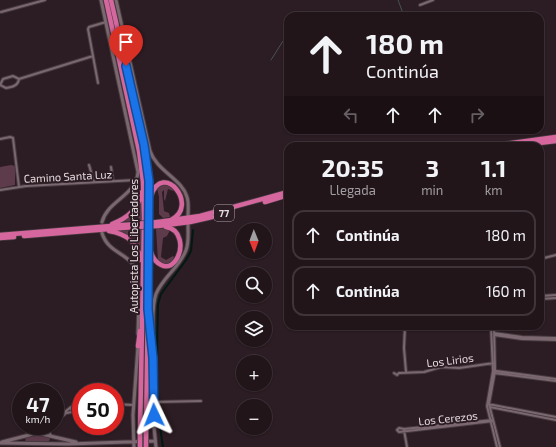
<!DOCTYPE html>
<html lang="es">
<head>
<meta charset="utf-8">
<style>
	body { margin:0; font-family:"Exo 2",sans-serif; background:#291e23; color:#f1f3f6; height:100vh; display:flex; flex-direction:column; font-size:15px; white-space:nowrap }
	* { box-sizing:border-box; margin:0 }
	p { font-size:13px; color:#a29fa2 }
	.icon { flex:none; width:22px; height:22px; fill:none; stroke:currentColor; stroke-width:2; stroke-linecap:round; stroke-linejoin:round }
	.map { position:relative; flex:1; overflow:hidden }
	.panel { position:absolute; left:284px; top:142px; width:260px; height:188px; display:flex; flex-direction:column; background:#21151a; border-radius:12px; box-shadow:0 1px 3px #0004,0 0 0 1px #3e3439 }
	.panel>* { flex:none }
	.top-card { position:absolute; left:284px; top:12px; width:260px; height:122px; border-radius:12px; box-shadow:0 1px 3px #0004,0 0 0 1px #3e3439; background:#21151a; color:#f1f3f6; overflow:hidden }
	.needle { width:26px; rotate:179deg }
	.buttons { position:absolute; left:236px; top:223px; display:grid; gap:8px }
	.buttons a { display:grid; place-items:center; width:36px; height:36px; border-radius:50%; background:#21151a; box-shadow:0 1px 3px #0004,0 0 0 1px #3e3439; font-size:20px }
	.speed { position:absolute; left:12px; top:383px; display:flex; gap:8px; font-size:20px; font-weight:700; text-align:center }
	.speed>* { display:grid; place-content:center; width:52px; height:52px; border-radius:50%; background:#21151a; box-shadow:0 1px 3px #0004,0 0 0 1px #3e3439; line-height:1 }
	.speed small { font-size:10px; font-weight:400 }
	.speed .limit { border:6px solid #d22; background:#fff; color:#111 }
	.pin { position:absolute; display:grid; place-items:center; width:34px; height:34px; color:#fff; margin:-41px -17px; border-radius:50% 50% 50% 0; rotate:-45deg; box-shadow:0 0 4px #0007 }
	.pin .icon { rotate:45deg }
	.me { position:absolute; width:44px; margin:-22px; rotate:358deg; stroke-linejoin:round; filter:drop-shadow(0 0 3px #0008) }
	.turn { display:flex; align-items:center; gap:14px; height:84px; padding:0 16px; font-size:18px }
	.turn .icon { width:52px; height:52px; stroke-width:2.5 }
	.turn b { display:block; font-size:28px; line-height:34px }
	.lanes { display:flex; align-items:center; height:38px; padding:0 16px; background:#0003; justify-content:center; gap:20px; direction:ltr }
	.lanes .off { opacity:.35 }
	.eta { display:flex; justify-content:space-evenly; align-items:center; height:68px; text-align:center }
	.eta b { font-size:24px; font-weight:700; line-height:28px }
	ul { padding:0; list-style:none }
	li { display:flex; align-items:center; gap:12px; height:50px; margin:0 8px 6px; padding:0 8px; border:2px solid #3e3439; border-radius:12px }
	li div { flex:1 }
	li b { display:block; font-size:15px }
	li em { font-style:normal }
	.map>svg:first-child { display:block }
	.green { fill:#5e3b4b }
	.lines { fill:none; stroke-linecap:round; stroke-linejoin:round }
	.stream { stroke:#455350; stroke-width:1 }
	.canal { stroke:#001912; stroke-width:2 }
	.street-casing { stroke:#463a3f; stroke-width:4 }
	.secondary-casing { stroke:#463a3f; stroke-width:5 }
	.highway-casing { stroke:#463a3f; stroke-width:6 }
	.street { stroke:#7a676f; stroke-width:2 }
	.secondary { stroke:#7a676f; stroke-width:3 }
	.highway { stroke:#d5679e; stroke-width:4.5 }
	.highway-bridge-casing { stroke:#463a3f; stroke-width:6; stroke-linecap:butt }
	.highway-bridge { stroke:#d5679e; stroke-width:4.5 }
	.route-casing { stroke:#114b97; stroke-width:10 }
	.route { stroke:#1a73e8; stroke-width:7 }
	.labels { text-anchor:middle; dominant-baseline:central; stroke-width:4; stroke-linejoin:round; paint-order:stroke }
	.shield { fill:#2c1c23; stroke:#aea2a7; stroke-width:1 }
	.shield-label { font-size:10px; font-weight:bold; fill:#e6dbdf }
	.street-label { font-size:11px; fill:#e6dbdf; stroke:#2c1c23 }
</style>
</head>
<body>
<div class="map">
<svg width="556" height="447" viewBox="0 0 556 447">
	<rect width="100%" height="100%" fill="#2c1c23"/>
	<path class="green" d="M 11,165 L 15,166 L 15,185 L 0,188 L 0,167 Z
		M 167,184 L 174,189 L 173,191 L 168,189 L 165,201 L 164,199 L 164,190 L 162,192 L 164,211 L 169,213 L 170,217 L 163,218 L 159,214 L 159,197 L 157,188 L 160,185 Z
		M 142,195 L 141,220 L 121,222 L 128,218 Z
		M 164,228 L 170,230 L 167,236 L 163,238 L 161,257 L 166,260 L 173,256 L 174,257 C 173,262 168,264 164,264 L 158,261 L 156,229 Z
		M 141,229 L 141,258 L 137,244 L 117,232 L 117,230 Z
		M 36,434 L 49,437 L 50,440 L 47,442 L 25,442 L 26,437 Z"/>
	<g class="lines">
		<path class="stream" d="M 398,0 L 404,16
			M 271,60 L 283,41 L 288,40"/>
		<path class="canal" d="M 163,447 C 155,400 157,352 158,304 L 161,294 L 186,260 L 191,251 L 193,230"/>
		<defs>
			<path id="street" d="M 420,5 L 433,0
				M 1,12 L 45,0
				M 98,83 L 88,29 L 89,27 L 106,22
				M 0,85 L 3,79 L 13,76 L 19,79 L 93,56
				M 0,85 L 6,88 C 12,87 18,86 19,79
				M 0,139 L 10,137 L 13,138 L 19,187
				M 89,165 L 94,182
				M 111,167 L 113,181
				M 0,190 L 26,186 L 136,180
				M 540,259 L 556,255
				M 540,296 L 556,295
				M 540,299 L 556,298
				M 405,326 L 404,348 L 406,372
				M 491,326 L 493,371 L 487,406 L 497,447
				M 494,326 L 495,371 L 489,404 L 500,447
				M 494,333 L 522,337 L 556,338
				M 494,335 L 522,339 L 556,340
				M 496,371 L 556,379
				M 394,373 L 397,375 L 399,373 L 424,372 L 441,367 L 459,368 L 494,363
				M 494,373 L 556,381
				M 153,402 L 201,401
				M 81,403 L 74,403 L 71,409 L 75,414 L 81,414
				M 115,404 L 133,405
				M 488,404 L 556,417
				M 490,407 L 556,420
				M 55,420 L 71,407
				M 493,420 L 404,429 L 399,428 L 397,430 L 399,432 L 493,421
				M 55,423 L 66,413 L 72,412
				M 51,426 L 49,431 L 51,436
				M 404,430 L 407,447
				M 38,433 L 47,426"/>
			<path id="secondary" d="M 101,0 L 138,172 C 136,196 108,200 102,222
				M 116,0 L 150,151 C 157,171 182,179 187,197 C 189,203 188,210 188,216
				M 102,233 C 107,250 122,252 132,263 C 142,276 138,317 138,334
				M 153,331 C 153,319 152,305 156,294 C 163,277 180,267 186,250 C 189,243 188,233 188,225
				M 153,357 L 154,427 L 156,447
				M 2,442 L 37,433 L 76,442
				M 0,443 L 68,444 L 155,441
				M 134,447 L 133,415 L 138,346"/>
			<path id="highway" d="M 106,0 L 139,151 L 143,182 L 144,218 L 140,435
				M 111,0 L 144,145 L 149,181 L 149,228 L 146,435
				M 490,146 L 556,137
				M 514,146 L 556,141
				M 151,196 C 163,160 200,206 171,220
				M 265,202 L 288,195
				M 158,222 L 200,216 L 288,192
				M 112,224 C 128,218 138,209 142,192
				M 158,226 L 190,222 L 212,217
				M 109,231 C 127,234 137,242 141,260
				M 0,235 L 136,224
				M 24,236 L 134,227
				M 0,238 L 14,237
				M 151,252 C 154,263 167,273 176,260 C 184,248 181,229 166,227
				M 151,328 L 153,358
				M 138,346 L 140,331"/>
		</defs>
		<use href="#street" class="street-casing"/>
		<use href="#secondary" class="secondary-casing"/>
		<use href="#highway" class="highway-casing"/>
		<use href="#street" class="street"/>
		<use href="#secondary" class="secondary"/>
		<use href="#highway" class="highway"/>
		<defs>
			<path id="highway-bridge" d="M 136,224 L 158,222
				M 134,227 L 158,226
				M 140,435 L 140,447
				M 146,435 L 146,447"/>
		</defs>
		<use href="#highway-bridge" class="highway-bridge-casing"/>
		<use href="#highway-bridge" class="highway-bridge"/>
	</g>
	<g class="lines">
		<defs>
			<path id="route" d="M 126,66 L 144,145 L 149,181 L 148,309 L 153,358 L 154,415"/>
		</defs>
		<use href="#route" class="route-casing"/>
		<use href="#route" class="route"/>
	</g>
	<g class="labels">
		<rect class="shield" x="214" y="205" width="20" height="16" rx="3"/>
		<g class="shield-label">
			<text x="224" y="213">77</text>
		</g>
		<g class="street-label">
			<text transform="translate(68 176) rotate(-3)">Camino Santa Luz</text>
			<text transform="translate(133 246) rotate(-90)">Autopista Los Libertadores</text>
			<text transform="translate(450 360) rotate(-7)">Los Lirios</text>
			<text transform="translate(448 418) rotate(-6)">Los Cerezos</text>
		</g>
	</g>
</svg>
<div class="buttons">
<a><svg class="needle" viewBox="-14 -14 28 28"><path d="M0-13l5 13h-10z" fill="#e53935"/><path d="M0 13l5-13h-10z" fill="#a29fa2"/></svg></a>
<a><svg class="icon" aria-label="search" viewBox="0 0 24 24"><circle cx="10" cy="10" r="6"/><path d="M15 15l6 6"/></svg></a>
<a><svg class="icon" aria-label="layers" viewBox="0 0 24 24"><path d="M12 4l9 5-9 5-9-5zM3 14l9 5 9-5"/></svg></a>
<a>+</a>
<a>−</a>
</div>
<div class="speed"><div>47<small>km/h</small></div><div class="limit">50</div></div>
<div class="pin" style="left:126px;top:66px;background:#d93025"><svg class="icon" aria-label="arrive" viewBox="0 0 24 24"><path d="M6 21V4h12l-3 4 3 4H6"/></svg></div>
<svg class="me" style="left:154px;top:415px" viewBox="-20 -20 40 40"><path d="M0-17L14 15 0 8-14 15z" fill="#1a73e8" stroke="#fff" stroke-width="4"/></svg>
<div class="top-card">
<div class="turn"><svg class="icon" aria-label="ahead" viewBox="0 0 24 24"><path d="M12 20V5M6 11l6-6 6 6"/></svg><div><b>180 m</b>Continúa</div></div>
<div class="lanes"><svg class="icon off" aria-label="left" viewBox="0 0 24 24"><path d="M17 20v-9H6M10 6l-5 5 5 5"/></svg><svg class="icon" aria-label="ahead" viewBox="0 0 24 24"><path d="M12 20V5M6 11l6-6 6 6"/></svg><svg class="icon" aria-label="ahead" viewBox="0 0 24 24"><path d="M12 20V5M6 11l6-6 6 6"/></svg><svg class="icon off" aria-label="right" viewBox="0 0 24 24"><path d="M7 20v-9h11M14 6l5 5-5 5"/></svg></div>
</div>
<section class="panel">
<div class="eta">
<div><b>20:35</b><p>Llegada</p></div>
<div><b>3</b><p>min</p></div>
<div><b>1.1</b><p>km</p></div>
</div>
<ul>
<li><svg class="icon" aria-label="ahead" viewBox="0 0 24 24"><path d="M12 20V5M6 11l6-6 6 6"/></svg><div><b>Continúa</b></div><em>180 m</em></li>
<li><svg class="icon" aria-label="ahead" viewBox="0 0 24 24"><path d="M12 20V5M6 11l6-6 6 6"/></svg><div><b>Continúa</b></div><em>160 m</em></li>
</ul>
</section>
</div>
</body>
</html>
